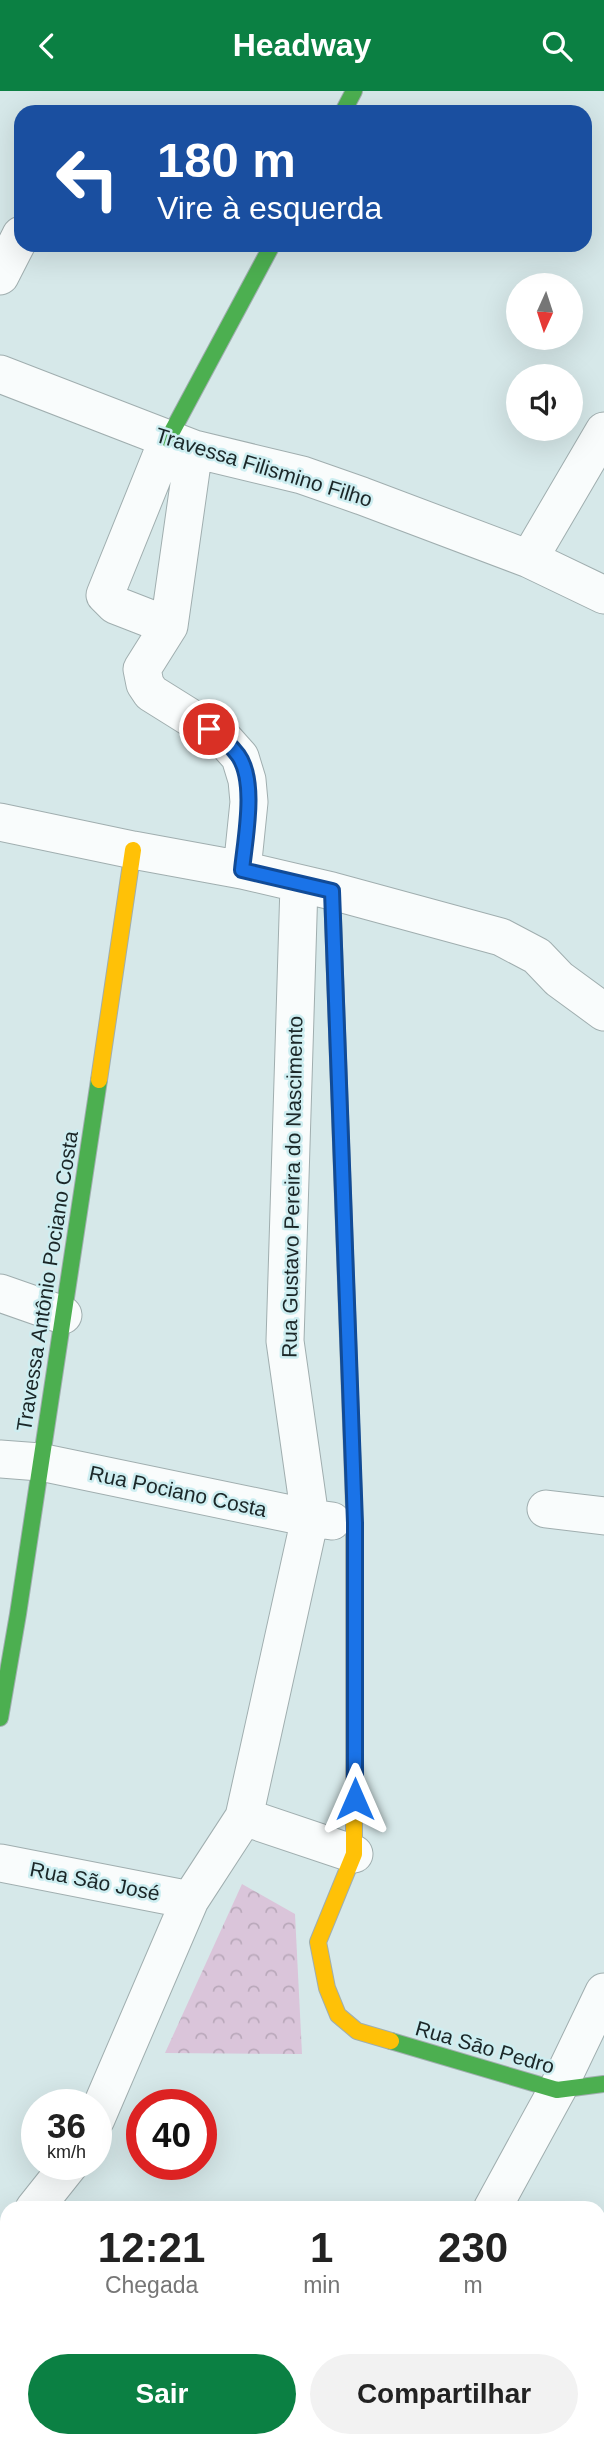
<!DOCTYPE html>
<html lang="pt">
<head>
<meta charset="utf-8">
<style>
	body { margin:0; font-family:Arial,sans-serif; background:#f2f2f2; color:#222; height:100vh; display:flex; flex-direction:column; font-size:26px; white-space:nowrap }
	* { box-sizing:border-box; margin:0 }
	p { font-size:23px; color:#767676 }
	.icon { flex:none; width:38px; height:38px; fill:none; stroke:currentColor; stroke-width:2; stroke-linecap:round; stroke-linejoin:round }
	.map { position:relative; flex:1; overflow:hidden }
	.sheet { position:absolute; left:0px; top:2110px; width:606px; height:247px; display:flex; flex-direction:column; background:#fff; border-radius:21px 21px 0 0; box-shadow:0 7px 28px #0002 }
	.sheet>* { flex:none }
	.guide { position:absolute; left:14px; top:14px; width:578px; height:147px; border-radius:21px; box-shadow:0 7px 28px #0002; background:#1a4fa0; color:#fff; overflow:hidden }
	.needle { width:46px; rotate:183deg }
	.controls { position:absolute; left:506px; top:182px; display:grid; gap:14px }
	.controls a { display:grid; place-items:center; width:77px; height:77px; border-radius:50%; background:#fff; box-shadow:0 7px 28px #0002; font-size:35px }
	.speed { position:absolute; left:21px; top:1998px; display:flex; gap:14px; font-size:35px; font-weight:700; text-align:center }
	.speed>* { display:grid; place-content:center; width:91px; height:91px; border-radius:50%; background:#fff; box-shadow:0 7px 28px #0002; line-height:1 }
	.speed small { font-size:18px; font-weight:400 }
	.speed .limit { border:10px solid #d22; background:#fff; color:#111 }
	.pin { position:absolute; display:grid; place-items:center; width:60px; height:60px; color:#fff; margin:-30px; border:4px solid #fff; border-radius:50%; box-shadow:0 2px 7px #0007 }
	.me { position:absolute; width:77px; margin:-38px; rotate:0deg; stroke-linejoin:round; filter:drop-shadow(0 0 5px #0008) }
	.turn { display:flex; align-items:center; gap:24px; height:147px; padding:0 28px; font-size:32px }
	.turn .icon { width:91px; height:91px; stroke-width:2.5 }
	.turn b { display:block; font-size:49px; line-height:60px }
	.eta { display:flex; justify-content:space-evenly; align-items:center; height:119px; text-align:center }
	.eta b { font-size:42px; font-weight:700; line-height:49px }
	.button { display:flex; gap:14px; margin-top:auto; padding:14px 28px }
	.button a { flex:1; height:80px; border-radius:42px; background:#0b8043; color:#fff; font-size:28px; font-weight:700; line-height:80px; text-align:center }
	.button a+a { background:#f2f2f2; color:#222 }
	header { display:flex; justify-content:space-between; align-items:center; height:91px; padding:0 28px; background:#0b8043; color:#fff; font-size:32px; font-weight:700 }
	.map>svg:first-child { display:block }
	.park { fill:url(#park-crowns) }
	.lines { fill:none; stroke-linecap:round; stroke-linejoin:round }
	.lane-casing { stroke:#a0aeaf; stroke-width:20 }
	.street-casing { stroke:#a0aeaf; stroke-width:39 }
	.fast-casing { stroke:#a0aeaf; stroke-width:18 }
	.slow-casing { stroke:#a0aeaf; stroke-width:18 }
	.lane { stroke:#f9fcfc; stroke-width:18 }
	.street { stroke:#f9fcfc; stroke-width:37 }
	.fast { stroke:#4caf50; stroke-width:16 }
	.slow { stroke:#ffc107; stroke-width:16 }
	.route-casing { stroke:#114b97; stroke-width:18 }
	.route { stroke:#1a73e8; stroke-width:12 }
	.labels { text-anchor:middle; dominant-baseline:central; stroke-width:5; stroke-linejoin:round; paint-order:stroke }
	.street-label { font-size:21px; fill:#1b2728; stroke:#ceeef1 }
</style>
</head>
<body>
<header><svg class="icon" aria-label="back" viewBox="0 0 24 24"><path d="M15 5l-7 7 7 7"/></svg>Headway<svg class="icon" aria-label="search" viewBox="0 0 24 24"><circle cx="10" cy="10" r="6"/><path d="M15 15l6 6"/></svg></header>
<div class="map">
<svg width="604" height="2357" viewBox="0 0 604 2357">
	<defs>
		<pattern id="park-crowns" width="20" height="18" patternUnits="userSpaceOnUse" patternTransform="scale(1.75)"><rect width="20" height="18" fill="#dac5da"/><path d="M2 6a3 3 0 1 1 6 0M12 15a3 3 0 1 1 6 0" fill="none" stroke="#baa9bb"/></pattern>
	</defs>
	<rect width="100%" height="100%" fill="#d6e8e9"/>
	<path class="park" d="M 242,1793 L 295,1823 L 302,1963 L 165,1962 Z"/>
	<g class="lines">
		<defs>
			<path id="lane" d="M 598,2260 L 604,2245
				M 564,2357 L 566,2350"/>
			<path id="street" d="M 0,185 L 21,144
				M 0,283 L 194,358 L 302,384 L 362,405 L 529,468 L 604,504
				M 168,348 L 105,504 L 115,514 L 169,535
				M 194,358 L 169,535 L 142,578 L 145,593 L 151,602 L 223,647 L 240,666 L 247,689 L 249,711 L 242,779
				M 529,468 L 604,340
				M 0,731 L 133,759 L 242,779 L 332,800 L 501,846 L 537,865 L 559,888 L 604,921
				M 0,1202 L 63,1224
				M 0,1368 L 40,1371 L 310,1427 L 332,1430
				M 546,1418 L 604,1425
				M 244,1726 L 354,1763
				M 0,1772 L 190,1809
				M 96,2028 L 190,1809 L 244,1726 L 310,1427 L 285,1250 L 299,794
				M 34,2118 L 69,2074
				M 492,2118 L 557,1999 L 604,1901
				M 0,2160 L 7,2151
				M 1,2357 L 7,2334
				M 361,2357 L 365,2350"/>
			<path id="fast" d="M 343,21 L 354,0
				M 168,348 L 272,154
				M 332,800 L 354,1415
				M 0,1627 L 18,1523 L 99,989
				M 391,1950 L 557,1999 L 604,1993"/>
			<path id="slow" d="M 99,989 L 133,759
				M 354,1415 L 354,1763 L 318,1851 L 327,1897 L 338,1924 L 357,1940 L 391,1950"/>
		</defs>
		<use href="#lane" class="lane-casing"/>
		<use href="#street" class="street-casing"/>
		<use href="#fast" class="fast-casing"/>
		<use href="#slow" class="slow-casing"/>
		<use href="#lane" class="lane"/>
		<use href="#street" class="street"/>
		<use href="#fast" class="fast"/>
		<use href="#slow" class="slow"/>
	</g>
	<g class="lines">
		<defs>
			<path id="route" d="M 209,638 C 220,645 230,653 238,664 C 257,690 245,748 242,779 L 332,800 L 355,1432 L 355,1708"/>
		</defs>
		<use href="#route" class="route-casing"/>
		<use href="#route" class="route"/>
	</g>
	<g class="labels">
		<g class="street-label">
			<text transform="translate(264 376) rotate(17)">Travessa Filismino Filho</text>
			<text transform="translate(292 1096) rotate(-89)">Rua Gustavo Pereira do Nascimento</text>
			<text transform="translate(47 1190) rotate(-81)">Travessa Antônio Pociano Costa</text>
			<text transform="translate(178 1400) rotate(12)">Rua Pociano Costa</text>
			<text transform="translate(95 1790) rotate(11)">Rua São José</text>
			<text transform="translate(485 1956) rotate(16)">Rua Sāo Pedro</text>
		</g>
	</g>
</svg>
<div class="controls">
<a><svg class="needle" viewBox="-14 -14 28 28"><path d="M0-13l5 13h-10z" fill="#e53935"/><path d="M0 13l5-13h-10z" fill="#767676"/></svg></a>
<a><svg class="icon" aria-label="sound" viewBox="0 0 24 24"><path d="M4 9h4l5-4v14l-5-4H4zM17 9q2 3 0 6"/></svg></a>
</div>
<div class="speed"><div>36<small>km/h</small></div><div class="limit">40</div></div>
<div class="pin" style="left:209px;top:638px;background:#d93025"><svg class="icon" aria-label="arrive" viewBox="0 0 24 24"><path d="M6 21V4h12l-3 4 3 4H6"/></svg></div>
<svg class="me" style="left:355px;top:1708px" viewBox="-20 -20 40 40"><path d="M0-17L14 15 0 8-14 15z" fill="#1a73e8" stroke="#fff" stroke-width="4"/></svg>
<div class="guide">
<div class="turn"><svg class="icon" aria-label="left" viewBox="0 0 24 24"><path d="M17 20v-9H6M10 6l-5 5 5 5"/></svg><div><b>180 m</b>Vire à esquerda</div></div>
</div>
<section class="sheet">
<div class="eta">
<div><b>12:21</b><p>Chegada</p></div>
<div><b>1</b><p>min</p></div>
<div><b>230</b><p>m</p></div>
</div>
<div class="button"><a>Sair</a><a>Compartilhar</a></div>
</section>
</div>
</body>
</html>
